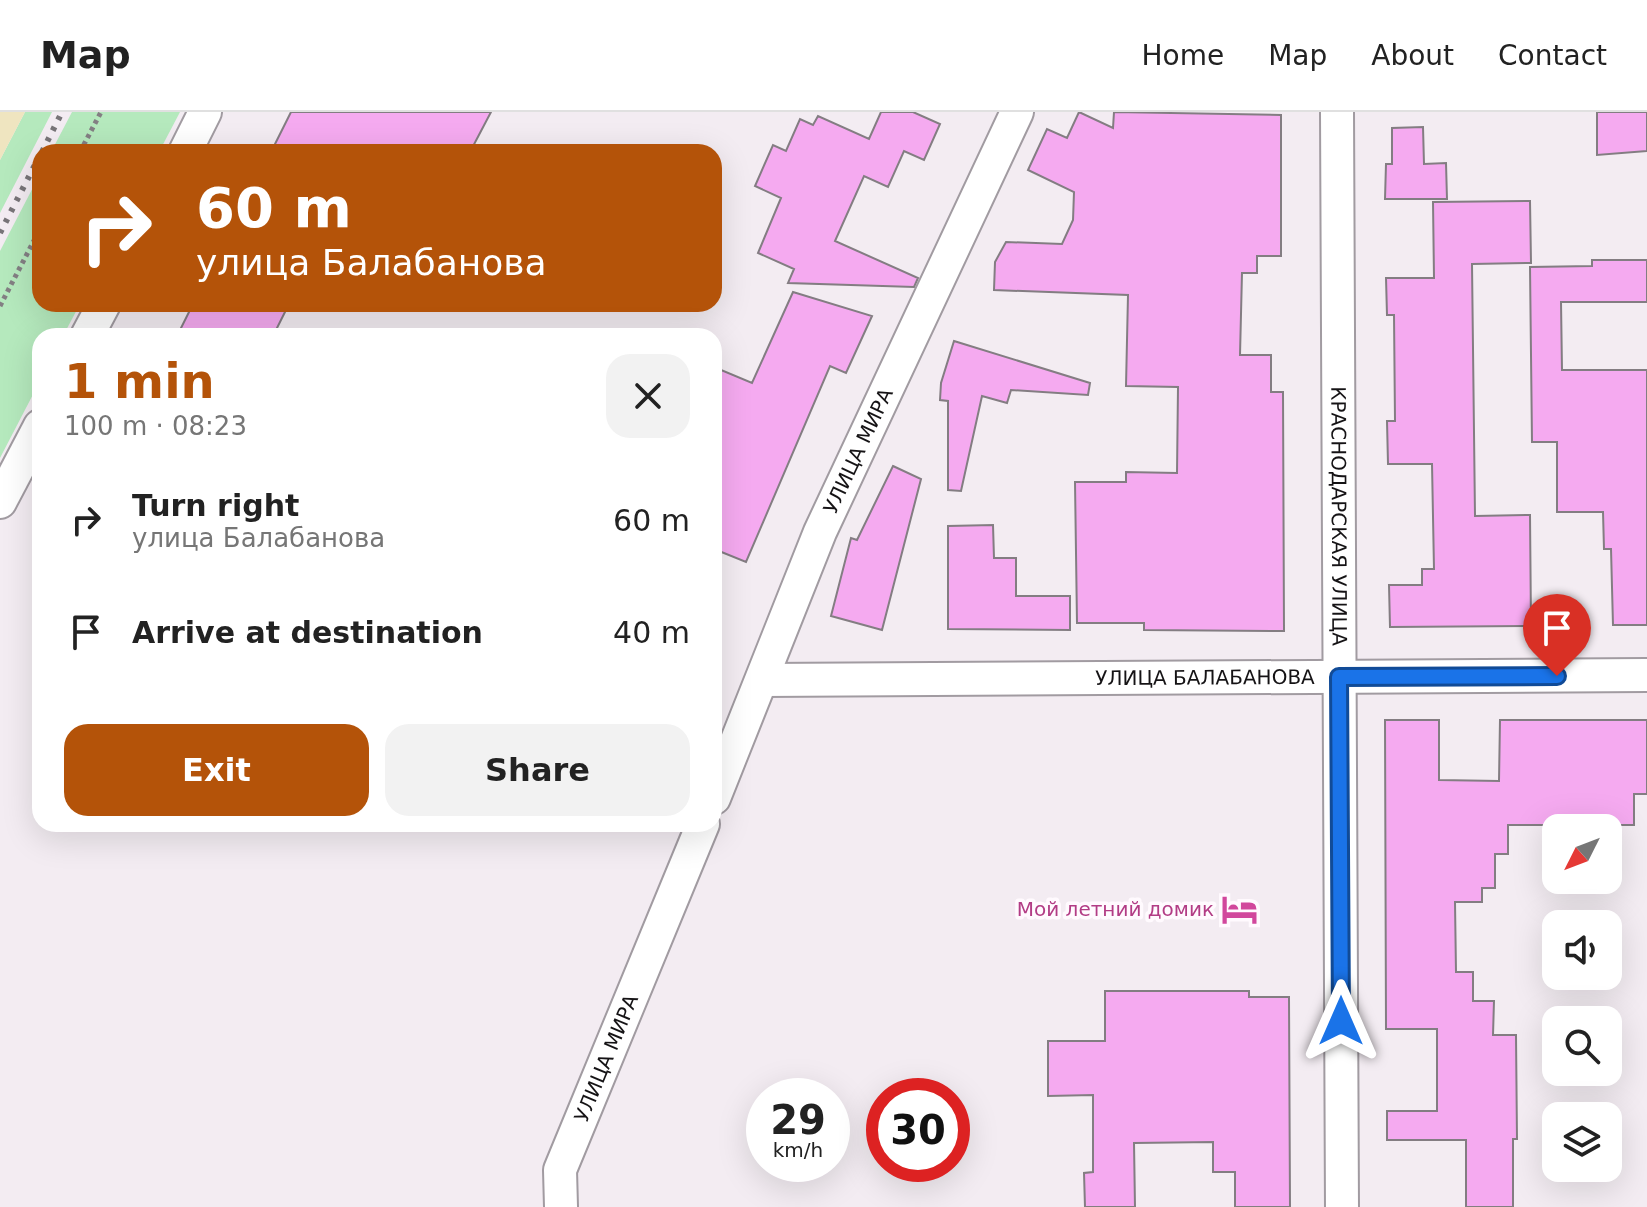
<!DOCTYPE html>
<html lang="en">
<head>
<meta charset="utf-8">
<style>
	body { margin:0; font-family:"DejaVu Sans",sans-serif; background:#f2f2f2; color:#222; height:100vh; display:flex; flex-direction:column; font-size:30px; white-space:nowrap }
	* { box-sizing:border-box; margin:0 }
	p { font-size:26px; color:#767676 }
	.icon { flex:none; width:44px; height:44px; fill:none; stroke:currentColor; stroke-width:2; stroke-linecap:round; stroke-linejoin:round }
	.map { position:relative; flex:1; overflow:hidden }
	.side { position:absolute; left:32px; top:216px; width:690px; height:504px; display:flex; flex-direction:column; background:#fff; border-radius:24px; box-shadow:0 8px 32px #0002 }
	.side>* { flex:none }
	.banner { position:absolute; left:32px; top:32px; width:690px; height:168px; border-radius:24px; box-shadow:0 8px 32px #0002; background:#b45309; color:#fff; overflow:hidden }
	.needle { width:52px; rotate:228deg }
	.controls { position:absolute; left:1542px; top:702px; display:grid; gap:16px }
	.controls a { display:grid; place-items:center; width:80px; height:80px; border-radius:16px; background:#fff; box-shadow:0 8px 32px #0002; font-size:40px }
	.speed { position:absolute; left:746px; top:966px; display:flex; gap:16px; font-size:40px; font-weight:700; text-align:center }
	.speed>* { display:grid; place-content:center; width:104px; height:104px; border-radius:50%; background:#fff; box-shadow:0 8px 32px #0002; line-height:1 }
	.speed small { font-size:20px; font-weight:400 }
	.speed .limit { border:12px solid #d22; background:#fff; color:#111 }
	.pin { position:absolute; display:grid; place-items:center; width:68px; height:68px; color:#fff; margin:-82px -34px; border-radius:50% 50% 50% 0; rotate:-45deg; box-shadow:0 0 8px #0007 }
	.pin .icon { rotate:45deg }
	.me { position:absolute; width:88px; margin:-44px; rotate:0deg; stroke-linejoin:round; filter:drop-shadow(0 0 6px #0008) }
	.turn { display:flex; align-items:center; gap:28px; height:168px; padding:0 32px; font-size:36px }
	.turn .icon { width:104px; height:104px; stroke-width:2.5 }
	.turn b { display:block; font-size:56px; line-height:68px }
	.round { display:grid; place-items:center; flex:none; width:84px; height:84px; border-radius:24px; background:#f2f2f2 }
	.head { display:flex; align-items:center; justify-content:space-between; height:136px; padding:0 32px }
	h1 { font-size:48px; font-weight:800; line-height:60px; color:#b45309 }
	.primary-button { display:flex; gap:16px; margin-top:auto; padding:16px 32px }
	.primary-button a { flex:1; height:92px; border-radius:24px; background:#b45309; color:#fff; font-size:32px; font-weight:800; line-height:92px; text-align:center }
	.primary-button a+a { background:#f2f2f2; color:#222 }
	ul { padding:0; list-style:none }
	li { display:flex; align-items:center; gap:24px; height:112px; padding:0 32px }
	li div { flex:1 }
	li b { display:block; font-size:30px }
	li em { font-style:normal }
	header { display:flex; align-items:center; gap:48px; box-sizing:border-box; height:112px; padding:0 40px; background:#fff; border-bottom:2px solid #e0e0e0 }
	header strong { font-size:38px }
	nav { display:flex; gap:44px; margin-inline-start:auto; font-size:28px }
	.map>svg:first-child { display:block }
	.green { fill:#b5e9bd }
	.sand { fill:#efe5c0 }
	.building { fill:#f5aaf0; stroke:#837d82; stroke-width:2 }
	.lines { fill:none; stroke-linecap:round; stroke-linejoin:round }
	.street-casing { stroke:#a19ba1; stroke-width:36 }
	.path { stroke:#837f83; stroke-width:5; stroke-dasharray:4 4; stroke-linecap:butt }
	.street { stroke:#fff; stroke-width:32 }
	.rail { stroke:#787478; stroke-width:6; stroke-dasharray:4 8; stroke-linecap:butt }
	.route-casing { stroke:#114b97; stroke-width:20 }
	.route { stroke:#1a73e8; stroke-width:14 }
	.labels { text-anchor:middle; dominant-baseline:central; stroke-width:7; stroke-linejoin:round; paint-order:stroke }
	.street-label { font-size:20px; fill:#151315; stroke:#fffafe }
	.hotel-label { font-size:20px; fill:#b23c85; stroke:#fffafe; text-anchor:end }
</style>
</head>
<body>
<header>
<strong>Map</strong>
<nav><a>Home</a><a>Map</a><a>About</a><a>Contact</a></nav>
</header>
<div class="map">
<svg width="1647" height="1095" viewBox="0 0 1647 1095">
	<rect width="100%" height="100%" fill="#f3ecf2"/>
	<path class="green" d="M 25,0 L 52,0 L 0,101 L 0,48 Z
		M 72,0 L 180,0 L 159,40 L 51,40 Z
		M 40,62 L 40,192 L 80,192 L 63,224 L 40,224 L 40,269 L 0,346 L 0,139 Z"/>
	<path class="sand" d="M 0,0 L 25,0 L 0,48 Z"/>
	<path class="building" d="M 291,0 L 491,0 L 470,40 L 271,40 Z
		M 881,0 L 913,0 L 940,12 L 924,48 L 904,39 L 888,75 L 864,64 L 835,129 L 918,166 L 914,175 L 788,171 L 794,157 L 758,141 L 781,86 L 755,74 L 773,33 L 786,39 L 800,7 L 813,13 L 818,4 L 869,27 Z
		M 1079,0 L 1113,16 L 1114,0 L 1281,3 L 1281,144 L 1257,144 L 1257,161 L 1242,161 L 1240,243 L 1271,243 L 1271,280 L 1283,280 L 1284,519 L 1144,518 L 1144,511 L 1077,511 L 1075,370 L 1126,370 L 1126,360 L 1177,361 L 1178,275 L 1126,274 L 1128,183 L 994,178 L 995,150 L 1006,130 L 1062,132 L 1073,108 L 1074,80 L 1028,58 L 1047,17 L 1067,26 Z
		M 1597,0 L 1647,0 L 1647,39 L 1597,43 Z
		M 1423,15 L 1424,52 L 1446,51 L 1447,87 L 1385,87 L 1386,52 L 1392,52 L 1392,16 Z
		M 1530,89 L 1531,151 L 1472,152 L 1475,404 L 1530,403 L 1531,514 L 1390,515 L 1389,473 L 1422,473 L 1422,457 L 1434,457 L 1432,352 L 1388,352 L 1387,309 L 1395,309 L 1394,203 L 1387,203 L 1386,166 L 1434,166 L 1433,90 Z
		M 1592,148 L 1647,148 L 1647,190 L 1561,190 L 1562,258 L 1647,258 L 1647,513 L 1613,513 L 1611,437 L 1604,437 L 1603,400 L 1557,400 L 1557,330 L 1532,330 L 1530,155 L 1592,154 Z
		M 793,180 L 872,204 L 846,261 L 830,254 L 746,450 L 714,437 L 714,255 L 752,271 Z
		M 193,192 L 289,192 L 273,224 L 177,224 Z
		M 954,229 L 1090,271 L 1088,283 L 1011,278 L 1007,291 L 982,284 L 961,379 L 948,378 L 948,289 L 940,288 L 941,271 Z
		M 893,354 L 921,367 L 882,518 L 831,504 L 851,426 L 857,428 Z
		M 993,413 L 994,446 L 1016,446 L 1016,484 L 1070,484 L 1070,518 L 948,517 L 948,414 Z
		M 1385,608 L 1439,608 L 1439,668 L 1499,669 L 1500,608 L 1647,608 L 1647,682 L 1634,682 L 1634,713 L 1508,713 L 1508,742 L 1495,742 L 1495,776 L 1482,776 L 1482,790 L 1455,790 L 1456,860 L 1473,860 L 1473,889 L 1494,889 L 1493,923 L 1516,923 L 1517,1027 L 1513,1027 L 1513,1095 L 1466,1095 L 1466,1028 L 1387,1028 L 1387,999 L 1437,999 L 1437,917 L 1386,917 Z
		M 1105,879 L 1249,879 L 1249,885 L 1289,885 L 1290,1095 L 1235,1095 L 1235,1060 L 1213,1060 L 1213,1030 L 1134,1031 L 1135,1095 L 1085,1095 L 1084,1061 L 1093,1060 L 1093,983 L 1048,984 L 1048,929 L 1105,929 Z"/>
	<g class="lines">
		<defs>
			<g id="street">
				<path id="s1" d="M 1337,0 L 1342,1095"/>
				<path d="M 185,40 L 205,0"/>
				<path d="M 87,224 L 104,192"/>
				<path d="M 0,390 L 40,314"/>
				<path id="s2" d="M 763,568 L 1647,563"/>
				<path id="s3" d="M 714,686 L 820,420 L 1017,0"/>
				<path id="s4" d="M 561,1095 L 560,1058 L 703,712"/>
			</g>
		</defs>
		<use href="#street" class="street-casing"/>
		<path class="path" d="M 80,40 L 101,0
			M 0,194 L 40,117"/>
		<use href="#street" class="street"/>
		<path class="rail" d="M 42,40 L 62,0
			M 0,121 L 40,43"/>
	</g>
	<g class="lines">
		<defs>
			<path id="route" d="M 1341,909 L 1339,565 L 1557,564"/>
		</defs>
		<use href="#route" class="route-casing"/>
		<use href="#route" class="route"/>
	</g>
	<defs>
		<symbol id="hotel-bare" viewBox="-9 -9 18 18"><path d="M-6-4.5h1.5V1H6V5H4.5V3h-9V5H-6ZM-4 0a1.8 1.8 0 1 1 3.6 0ZM.5 0V-2.5h3Q6-2.5 6 0Z" fill="#d1479c" stroke="#fffafe" stroke-width="2.5" paint-order="stroke"/></symbol>
	</defs>
	<g fill-rule="evenodd">
		<use href="#hotel-bare" x="1214" y="772" width="51" height="51"/>
	</g>
	<g class="labels">
		<g class="street-label">
			<text stroke="none"><textPath href="#s3" startOffset="376">УЛИЦА МИРА</textPath></text>
			<text stroke="none"><textPath href="#s1" startOffset="404">КРАСНОДАРСКАЯ УЛИЦА</textPath></text>
			<text stroke="none"><textPath href="#s2" startOffset="442">УЛИЦА БАЛАБАНОВА</textPath></text>
			<text stroke="none"><textPath href="#s4" startOffset="158">УЛИЦА МИРА</textPath></text>
		</g>
		<g class="hotel-label">
			<text x="1214" y="797">Мой летний домик</text>
		</g>
	</g>
</svg>
<div class="controls">
<a><svg class="needle" viewBox="-14 -14 28 28"><path d="M0-13l5 13h-10z" fill="#e53935"/><path d="M0 13l5-13h-10z" fill="#767676"/></svg></a>
<a><svg class="icon" aria-label="sound" viewBox="0 0 24 24"><path d="M4 9h4l5-4v14l-5-4H4zM17 9q2 3 0 6"/></svg></a>
<a><svg class="icon" aria-label="search" viewBox="0 0 24 24"><circle cx="10" cy="10" r="6"/><path d="M15 15l6 6"/></svg></a>
<a><svg class="icon" aria-label="layers" viewBox="0 0 24 24"><path d="M12 4l9 5-9 5-9-5zM3 14l9 5 9-5"/></svg></a>
</div>
<div class="speed"><div>29<small>km/h</small></div><div class="limit">30</div></div>
<div class="pin" style="left:1557px;top:564px;background:#d93025"><svg class="icon" aria-label="arrive" viewBox="0 0 24 24"><path d="M6 21V4h12l-3 4 3 4H6"/></svg></div>
<svg class="me" style="left:1341px;top:909px" viewBox="-20 -20 40 40"><path d="M0-17L14 15 0 8-14 15z" fill="#1a73e8" stroke="#fff" stroke-width="4"/></svg>
<div class="banner">
<div class="turn"><svg class="icon" aria-label="right" viewBox="0 0 24 24"><path d="M7 20v-9h11M14 6l5 5-5 5"/></svg><div><b>60 m</b>улица Балабанова</div></div>
</div>
<section class="side">
<div class="head"><div><h1>1 min</h1><p>100 m · 08:23</p></div><a class="round"><svg class="icon" aria-label="close" viewBox="0 0 24 24"><path d="M6 6l12 12M18 6L6 18"/></svg></a></div>
<ul>
<li><svg class="icon" aria-label="right" viewBox="0 0 24 24"><path d="M7 20v-9h11M14 6l5 5-5 5"/></svg><div><b>Turn right</b><p>улица Балабанова</p></div><em>60 m</em></li>
<li><svg class="icon" aria-label="arrive" viewBox="0 0 24 24"><path d="M6 21V4h12l-3 4 3 4H6"/></svg><div><b>Arrive at destination</b></div><em>40 m</em></li>
</ul>
<div class="primary-button"><a>Exit</a><a>Share</a></div>
</section>
</div>
</body>
</html>
